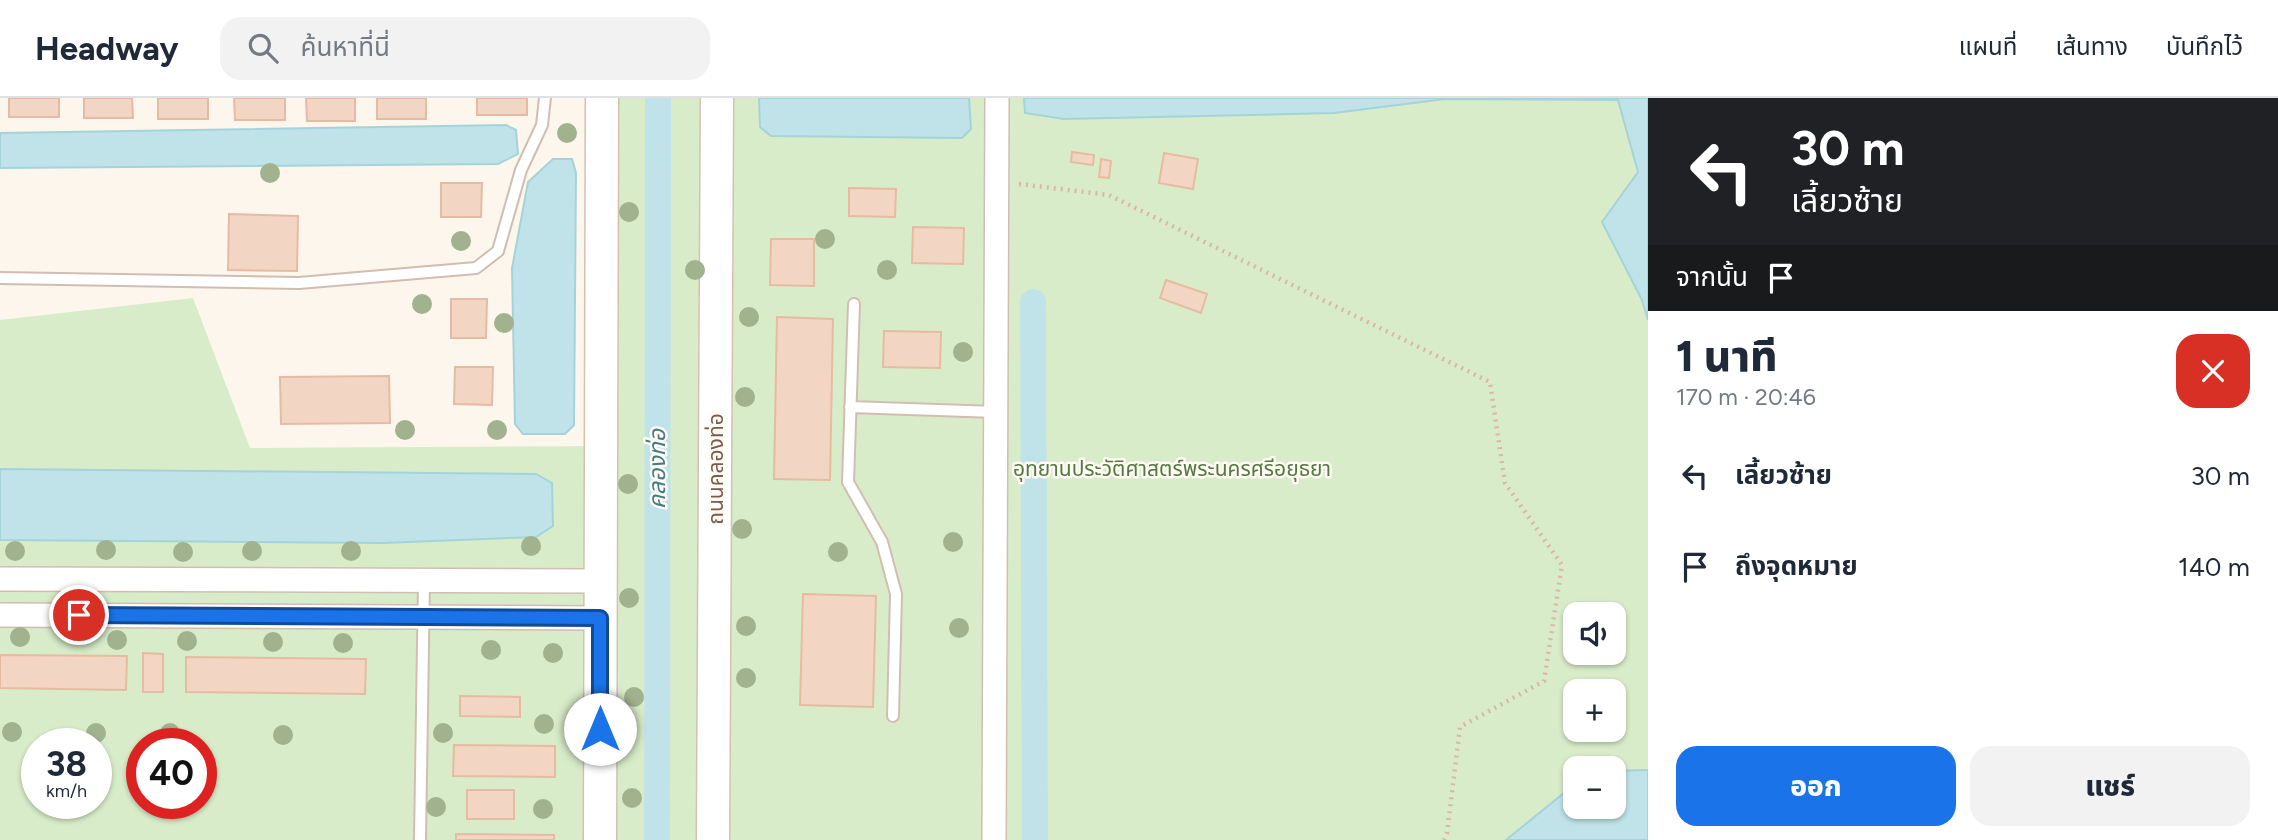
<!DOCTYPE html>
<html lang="th">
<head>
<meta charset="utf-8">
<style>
	body { margin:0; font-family:Figtree,"Noto Sans Thai",sans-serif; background:#f2f2f3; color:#1f2937; height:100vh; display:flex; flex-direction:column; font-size:26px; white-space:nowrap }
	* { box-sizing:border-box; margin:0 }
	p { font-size:23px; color:#747a83 }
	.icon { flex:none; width:38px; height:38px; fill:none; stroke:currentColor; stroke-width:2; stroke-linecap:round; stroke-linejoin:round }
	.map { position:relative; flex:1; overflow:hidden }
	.details { display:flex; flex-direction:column; background:#fff; width:630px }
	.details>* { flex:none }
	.guide { background:#202124; color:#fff; overflow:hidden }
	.buttons { position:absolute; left:1563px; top:504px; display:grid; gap:14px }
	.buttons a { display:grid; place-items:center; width:63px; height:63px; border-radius:14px; background:#fff; box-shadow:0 2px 5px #0004; font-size:35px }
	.speed { position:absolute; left:21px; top:630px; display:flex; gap:14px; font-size:35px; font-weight:700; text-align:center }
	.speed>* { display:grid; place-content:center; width:91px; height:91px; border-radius:50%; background:#fff; box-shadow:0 2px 5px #0004; line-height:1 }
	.speed small { font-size:18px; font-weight:400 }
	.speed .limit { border:10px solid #d22; background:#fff; color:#111 }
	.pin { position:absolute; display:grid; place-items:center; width:60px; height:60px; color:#fff; margin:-30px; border:4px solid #fff; border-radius:50%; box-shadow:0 2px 7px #0007 }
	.me { position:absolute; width:77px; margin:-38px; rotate:0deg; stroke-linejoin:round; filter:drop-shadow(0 0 5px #0008) }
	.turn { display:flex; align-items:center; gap:24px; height:147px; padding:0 28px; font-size:32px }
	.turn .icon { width:91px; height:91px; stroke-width:2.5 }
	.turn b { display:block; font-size:49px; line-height:60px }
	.then { display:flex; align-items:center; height:66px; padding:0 28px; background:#0003; gap:14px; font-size:26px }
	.round { display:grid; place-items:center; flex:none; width:74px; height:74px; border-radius:21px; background:#f2f2f3 }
	.overview { display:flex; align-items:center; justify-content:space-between; height:119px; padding:0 28px }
	h1 { font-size:42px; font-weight:800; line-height:52px }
	.action { display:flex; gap:14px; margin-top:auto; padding:14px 28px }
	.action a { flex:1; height:80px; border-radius:21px; background:#1a73e8; color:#fff; font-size:28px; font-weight:800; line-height:80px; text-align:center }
	.action a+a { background:#f2f2f3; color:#1f2937 }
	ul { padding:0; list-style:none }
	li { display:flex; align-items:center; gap:21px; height:91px; padding:0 28px }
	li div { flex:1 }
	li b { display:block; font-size:26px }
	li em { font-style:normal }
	header { display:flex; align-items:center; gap:42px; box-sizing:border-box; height:98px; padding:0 35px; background:#fff; border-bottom:2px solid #e0e1e3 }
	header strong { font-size:33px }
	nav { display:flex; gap:38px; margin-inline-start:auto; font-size:24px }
	.search { width:490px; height:63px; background:#f2f2f3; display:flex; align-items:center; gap:18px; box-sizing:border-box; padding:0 24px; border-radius:21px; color:#747a83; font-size:26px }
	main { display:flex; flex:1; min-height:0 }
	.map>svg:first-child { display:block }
	.green { fill:#d8ecc9; fill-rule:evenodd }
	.water { fill:#bfe3e8; stroke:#a5d3da; stroke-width:2 }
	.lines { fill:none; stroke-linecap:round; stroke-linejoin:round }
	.canal { stroke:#bfe3e8; stroke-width:26 }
	.building { fill:#f3d5c3; stroke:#e6bba3; stroke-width:2 }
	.lane-casing { stroke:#d1beb0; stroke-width:14 }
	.street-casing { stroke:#d1beb0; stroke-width:26 }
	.secondary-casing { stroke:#d6c0b0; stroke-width:35 }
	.path { stroke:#d9b8a5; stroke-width:4.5; stroke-dasharray:2 5; stroke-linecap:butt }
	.lane { stroke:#fff; stroke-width:10 }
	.street { stroke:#fff; stroke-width:23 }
	.secondary { stroke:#fff; stroke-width:32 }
	.tree { fill:#a0b28e }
	.route-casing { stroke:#114b97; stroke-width:18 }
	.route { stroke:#1a73e8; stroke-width:12 }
	.labels { text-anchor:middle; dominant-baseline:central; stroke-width:5; stroke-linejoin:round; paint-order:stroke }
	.park-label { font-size:21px; fill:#537a41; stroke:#fffaf3 }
	.street-label { font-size:21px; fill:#7a5c4d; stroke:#fffaf3 }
	.water-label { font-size:23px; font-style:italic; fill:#437c86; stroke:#fffaf3 }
</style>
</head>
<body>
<header>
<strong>Headway</strong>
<div class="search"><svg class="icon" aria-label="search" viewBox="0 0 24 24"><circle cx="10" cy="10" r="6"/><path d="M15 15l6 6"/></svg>ค้นหาที่นี่</div>
<nav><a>แผนที่</a><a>เส้นทาง</a><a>บันทึกไว้</a></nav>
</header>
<main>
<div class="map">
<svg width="1648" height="742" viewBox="0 0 1648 742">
	<rect width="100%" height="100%" fill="#fdf6ec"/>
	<path class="green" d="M 619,0 L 1648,0 L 1648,742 L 0,742 L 0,222 L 193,200 L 250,350 L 615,348 ZM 1575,516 L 1614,516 L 1614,555 L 1575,555 ZM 1575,593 L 1614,593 L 1614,632 L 1575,632 ZM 37,646 L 96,646 L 96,705 L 37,705 ZM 142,646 L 201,646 L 201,705 L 142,705 ZM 1575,670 L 1614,670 L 1614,709 L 1575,709 Z"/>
	<path class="water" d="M 759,0 L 969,0 L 971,31 L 962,40 L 771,38 L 760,29 Z
		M 1024,0 L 1648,0 L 1648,222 L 1642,202 L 1602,124 L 1638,74 L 1618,2 L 1445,1 L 1334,15 L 1064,21 L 1025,15 Z
		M 506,27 L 516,32 L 518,56 L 498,66 L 0,70 L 0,35 Z
		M 553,61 L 572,61 L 576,75 L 574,327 L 565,336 L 523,336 L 515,326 L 512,170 L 528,84 Z
		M 0,371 L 536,376 L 552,385 L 553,428 L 536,439 L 383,445 L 0,442 Z
		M 1648,672 L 1648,742 L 1506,742 L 1575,686 L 1575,709 L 1614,709 L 1614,673 Z"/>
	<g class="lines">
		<path class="canal" d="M 1033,204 L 1035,742
			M 657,742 L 658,0"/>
	</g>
	<path class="building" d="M 9,0 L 59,0 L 59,19 L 9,19 Z
		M 84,0 L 132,0 L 133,20 L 84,20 Z
		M 158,0 L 208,0 L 208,21 L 158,21 Z
		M 234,0 L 285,0 L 285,22 L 235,22 Z
		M 306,0 L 355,0 L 355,23 L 307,23 Z
		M 377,0 L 426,0 L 426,21 L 377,21 Z
		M 477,0 L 527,0 L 527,17 L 477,17 Z
		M 1072,54 L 1094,57 L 1093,67 L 1071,64 Z
		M 1164,55 L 1198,61 L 1193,91 L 1159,85 Z
		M 1101,61 L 1111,63 L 1109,80 L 1099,79 Z
		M 441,85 L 482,85 L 481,119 L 441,119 Z
		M 849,90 L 896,91 L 895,119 L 849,118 Z
		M 229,116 L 298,118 L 297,173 L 228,172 Z
		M 913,129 L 964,130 L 963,166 L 912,165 Z
		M 771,141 L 814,141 L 814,188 L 770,187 Z
		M 1166,182 L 1207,196 L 1201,215 L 1160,200 Z
		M 451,201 L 487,201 L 486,240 L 451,240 Z
		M 777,219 L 833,221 L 830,382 L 774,381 Z
		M 884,233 L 941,234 L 940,270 L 883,269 Z
		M 455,269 L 493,269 L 492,307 L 454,306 Z
		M 389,278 L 390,325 L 281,326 L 280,279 Z
		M 803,496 L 876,498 L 873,609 L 800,607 Z
		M 143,555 L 163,556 L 163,594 L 143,594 Z
		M 0,557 L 127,558 L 126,592 L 0,590 Z
		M 186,559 L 366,561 L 365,596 L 186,594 Z
		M 460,598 L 520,599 L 520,619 L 460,618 Z
		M 454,647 L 555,648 L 555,679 L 453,678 Z
		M 467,692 L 514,692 L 514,721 L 467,721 Z
		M 456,736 L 554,737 L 554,742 L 456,742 Z"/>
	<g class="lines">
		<defs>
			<path id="lane" d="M 0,180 L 299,185 L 476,170 L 498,153 L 521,72 L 542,27 L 545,0
				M 854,206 L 848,384 L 882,444 L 896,496 L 893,618
				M 850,309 L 996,314
				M 420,742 L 424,482"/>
			<path id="street" d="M 0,481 L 600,483
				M 0,517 L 600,520
				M 994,742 L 997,0"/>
			<path id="secondary" d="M 600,742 L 602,0
				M 713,742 L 717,0"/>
		</defs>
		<use href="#lane" class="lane-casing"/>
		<use href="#street" class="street-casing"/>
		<use href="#secondary" class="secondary-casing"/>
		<path class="path" d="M 1019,86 L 1109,97 L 1490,284 L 1505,385 L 1562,467 L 1544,583 L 1460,629 L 1447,735 L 1444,742"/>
		<use href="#lane" class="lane"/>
		<use href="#street" class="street"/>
		<use href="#secondary" class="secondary"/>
	</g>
	<g class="tree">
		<circle cx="567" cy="35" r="10"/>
		<circle cx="270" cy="75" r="10"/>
		<circle cx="629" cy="114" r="10"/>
		<circle cx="825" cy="141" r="10"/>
		<circle cx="461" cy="143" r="10"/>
		<circle cx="695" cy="172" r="10"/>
		<circle cx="887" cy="172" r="10"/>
		<circle cx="422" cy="206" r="10"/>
		<circle cx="749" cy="219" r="10"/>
		<circle cx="504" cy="225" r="10"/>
		<circle cx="963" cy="254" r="10"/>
		<circle cx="745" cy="299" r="10"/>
		<circle cx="405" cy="332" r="10"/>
		<circle cx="497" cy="332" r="10"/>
		<circle cx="628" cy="386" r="10"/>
		<circle cx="742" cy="431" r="10"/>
		<circle cx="953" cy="444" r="10"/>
		<circle cx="531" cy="448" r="10"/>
		<circle cx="106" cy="452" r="10"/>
		<circle cx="15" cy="453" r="10"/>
		<circle cx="252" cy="453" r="10"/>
		<circle cx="351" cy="453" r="10"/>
		<circle cx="183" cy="454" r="10"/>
		<circle cx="838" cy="454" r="10"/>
		<circle cx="629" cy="500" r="10"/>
		<circle cx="746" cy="528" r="10"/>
		<circle cx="959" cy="530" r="10"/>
		<circle cx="20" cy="539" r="10"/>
		<circle cx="117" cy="542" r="10"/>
		<circle cx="187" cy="543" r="10"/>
		<circle cx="273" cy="544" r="10"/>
		<circle cx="343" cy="545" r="10"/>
		<circle cx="491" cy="552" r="10"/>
		<circle cx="553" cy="555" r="10"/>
		<circle cx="746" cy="580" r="10"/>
		<circle cx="634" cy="599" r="10"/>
		<circle cx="544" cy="626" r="10"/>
		<circle cx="12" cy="634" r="10"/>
		<circle cx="96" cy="635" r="10"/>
		<circle cx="170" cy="635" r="10"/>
		<circle cx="443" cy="635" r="10"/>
		<circle cx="283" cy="637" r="10"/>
		<circle cx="632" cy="700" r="10"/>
		<circle cx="436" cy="709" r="10"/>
		<circle cx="543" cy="711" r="10"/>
	</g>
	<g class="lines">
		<defs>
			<path id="route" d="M 79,517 L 600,520 L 600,631"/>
		</defs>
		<use href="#route" class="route-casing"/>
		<use href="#route" class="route"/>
	</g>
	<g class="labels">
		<g class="park-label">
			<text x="1172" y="370">อุทยานประวัติศาสตร์พระนครศรีอยุธยา</text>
		</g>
		<g class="street-label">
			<text transform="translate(715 371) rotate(-90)">ถนนคลองท่อ</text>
		</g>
		<g class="water-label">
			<text transform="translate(657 371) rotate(-90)">คลองท่อ</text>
		</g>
	</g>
</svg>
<div class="buttons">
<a><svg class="icon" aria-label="sound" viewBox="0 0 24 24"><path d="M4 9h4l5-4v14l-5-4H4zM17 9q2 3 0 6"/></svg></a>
<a>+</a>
<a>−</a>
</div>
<div class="speed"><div>38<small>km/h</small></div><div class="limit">40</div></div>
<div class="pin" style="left:79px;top:517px;background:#d93025"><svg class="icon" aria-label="arrive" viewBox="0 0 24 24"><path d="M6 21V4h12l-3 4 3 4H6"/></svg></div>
<svg class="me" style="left:600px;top:631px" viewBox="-20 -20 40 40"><circle r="19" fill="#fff"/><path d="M0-13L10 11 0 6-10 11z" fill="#1a73e8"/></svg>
</div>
<section class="details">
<div class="guide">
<div class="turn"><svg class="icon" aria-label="left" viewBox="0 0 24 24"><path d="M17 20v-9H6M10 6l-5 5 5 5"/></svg><div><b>30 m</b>เลี้ยวซ้าย</div></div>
<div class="then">จากนั้น<svg class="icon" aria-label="arrive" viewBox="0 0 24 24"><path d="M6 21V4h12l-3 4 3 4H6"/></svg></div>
</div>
<div class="overview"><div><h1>1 นาที</h1><p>170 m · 20:46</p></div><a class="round" style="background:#d93025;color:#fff"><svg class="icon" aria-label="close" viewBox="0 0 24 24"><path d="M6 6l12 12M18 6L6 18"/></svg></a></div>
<ul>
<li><svg class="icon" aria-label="left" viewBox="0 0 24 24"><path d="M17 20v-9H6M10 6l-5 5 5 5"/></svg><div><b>เลี้ยวซ้าย</b></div><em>30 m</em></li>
<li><svg class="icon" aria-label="arrive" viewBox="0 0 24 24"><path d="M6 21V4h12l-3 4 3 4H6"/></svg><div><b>ถึงจุดหมาย</b></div><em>140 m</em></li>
</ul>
<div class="action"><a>ออก</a><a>แชร์</a></div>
</section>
</main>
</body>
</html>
